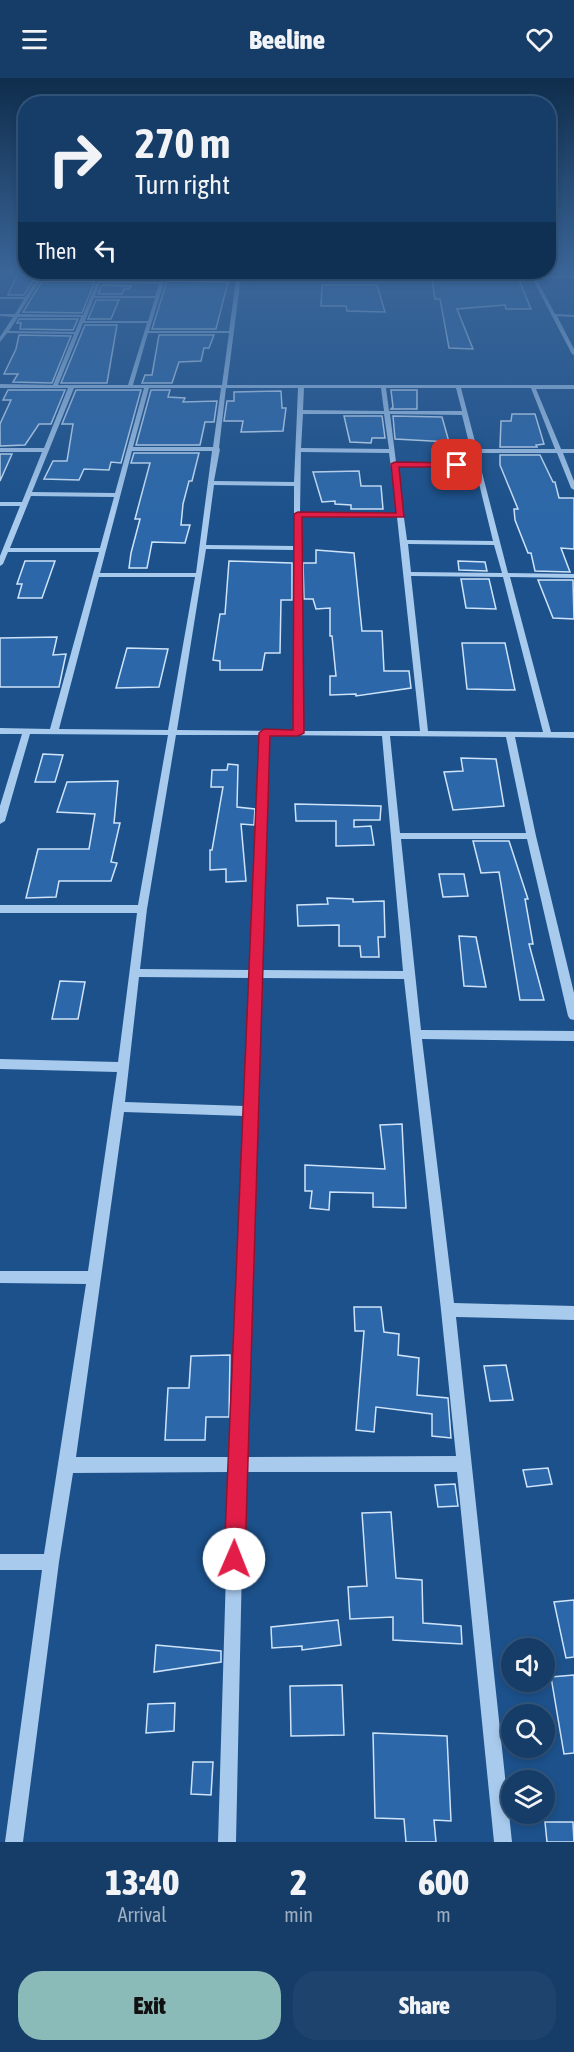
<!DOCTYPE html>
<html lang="en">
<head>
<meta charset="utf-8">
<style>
	body { margin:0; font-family:"Asap Condensed",sans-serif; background:#1e446e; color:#f1f3f6; height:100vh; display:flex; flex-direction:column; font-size:22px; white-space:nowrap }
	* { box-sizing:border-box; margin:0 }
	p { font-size:20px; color:#9daec0 }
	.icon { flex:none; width:33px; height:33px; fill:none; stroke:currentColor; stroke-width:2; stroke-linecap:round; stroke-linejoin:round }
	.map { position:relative; height:1764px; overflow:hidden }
	.details { display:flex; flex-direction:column; background:#153d68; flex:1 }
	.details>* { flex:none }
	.hud { position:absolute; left:18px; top:18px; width:538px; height:183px; border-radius:24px; box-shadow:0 3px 9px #0003,0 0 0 2px #34567c; background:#153d68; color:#f1f3f6; overflow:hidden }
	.tools { position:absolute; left:501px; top:1560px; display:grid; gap:12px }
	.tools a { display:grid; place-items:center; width:54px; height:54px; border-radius:50%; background:#153d68; box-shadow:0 3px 9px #0003,0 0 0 2px #34567c; font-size:30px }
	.pin { position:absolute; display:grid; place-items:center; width:51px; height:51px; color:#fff; margin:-26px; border-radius:12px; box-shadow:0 3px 9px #0006 }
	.me { position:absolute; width:66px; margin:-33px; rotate:1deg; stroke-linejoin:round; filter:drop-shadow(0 0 4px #0008) }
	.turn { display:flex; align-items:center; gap:21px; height:126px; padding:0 18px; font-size:27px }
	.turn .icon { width:78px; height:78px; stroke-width:2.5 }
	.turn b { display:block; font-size:42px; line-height:51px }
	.then { display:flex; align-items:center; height:57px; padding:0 18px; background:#0003; gap:12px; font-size:22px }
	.eta { display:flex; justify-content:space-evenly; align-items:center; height:102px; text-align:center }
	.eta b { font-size:36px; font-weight:800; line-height:42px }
	.action { display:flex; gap:12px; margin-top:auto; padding:12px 18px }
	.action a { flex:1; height:69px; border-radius:24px; background:#8bbbb9; color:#111; font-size:24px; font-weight:800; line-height:69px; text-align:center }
	.action a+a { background:#1e446e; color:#f1f3f6 }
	header { display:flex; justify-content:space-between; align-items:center; height:78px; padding:0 18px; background:#153d68; font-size:27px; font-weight:800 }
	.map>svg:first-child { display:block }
	.building { fill:#2c68a9; stroke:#cee3f9; stroke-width:1.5 }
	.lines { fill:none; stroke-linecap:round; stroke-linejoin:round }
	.minor { fill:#a8caed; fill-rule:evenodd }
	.route { fill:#e11d48; stroke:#92132f; stroke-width:1.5 }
</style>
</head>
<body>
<header><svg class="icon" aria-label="menu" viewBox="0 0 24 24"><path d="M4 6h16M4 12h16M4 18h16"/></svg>Beeline<svg class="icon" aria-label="heart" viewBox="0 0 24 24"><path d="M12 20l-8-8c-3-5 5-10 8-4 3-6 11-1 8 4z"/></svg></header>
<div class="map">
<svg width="574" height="1764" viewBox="0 0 574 1764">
	<rect width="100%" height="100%" fill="#1c518b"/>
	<path class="building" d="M 107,194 L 136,194 L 133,201 L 104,201 Z
		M 18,195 L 38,195 L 24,217 L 8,217 Z
		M 432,202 L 519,202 L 531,231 L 506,231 L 505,227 L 457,231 L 473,271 L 449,270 L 440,221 L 435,221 Z
		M 42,203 L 95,203 L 82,235 L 23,234 Z
		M 167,203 L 228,204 L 216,251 L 152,251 Z
		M 102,207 L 131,208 L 129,211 L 124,211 L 122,216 L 98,216 Z
		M 322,207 L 377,207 L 385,234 L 347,233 L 346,228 L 321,228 Z
		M 96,222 L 119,222 L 111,241 L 88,241 Z
		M 19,241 L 78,241 L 73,252 L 20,251 L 21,245 L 17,245 Z
		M 85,247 L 117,247 L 107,305 L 61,305 Z
		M 19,257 L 71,258 L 52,305 L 13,304 L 18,296 L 4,296 L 16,271 Z
		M 159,257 L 214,257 L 209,270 L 204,270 L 201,283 L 179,284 L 172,305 L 142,305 L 145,297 L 152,297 Z
		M 8,312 L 65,312 L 51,346 L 39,346 L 25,367 L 0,368 L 0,346 L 11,322 L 3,322 Z
		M 76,312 L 141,312 L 121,385 L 111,384 L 109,392 L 84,391 L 79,402 L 44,401 L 53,383 L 67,383 L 73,346 L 62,346 Z
		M 151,312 L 170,312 L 168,319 L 185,320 L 183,324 L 217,323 L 214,344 L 205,344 L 200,367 L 136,367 Z
		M 391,312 L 417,312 L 417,331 L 391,331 L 393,329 Z
		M 281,313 L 282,330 L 286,330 L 283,353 L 241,354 L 243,343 L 224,343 L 227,323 L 234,323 L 234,314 Z
		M 512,336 L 535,336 L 544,366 L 536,367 L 537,369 L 500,369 L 501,343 L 511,343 Z
		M 344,338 L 382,338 L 385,360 L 372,360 L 371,365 L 350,364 Z
		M 393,338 L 442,339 L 449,364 L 395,361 Z
		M 134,375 L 199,375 L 192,403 L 189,403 L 183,426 L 181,447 L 190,447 L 185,465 L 152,464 L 147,490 L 129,490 L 131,475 L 140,441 L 135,441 L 150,385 L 131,385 Z
		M 0,376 L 12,376 L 0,403 Z
		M 500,377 L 540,377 L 553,404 L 555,404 L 559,420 L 574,420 L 574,471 L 561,470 L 570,494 L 535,493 L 531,475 L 528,475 L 515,442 L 514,431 L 518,431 L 500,387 Z
		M 359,393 L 361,408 L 381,408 L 383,431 L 351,431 L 351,427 L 335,426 L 335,423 L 322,424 L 313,394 Z
		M 316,472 L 354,475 L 362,553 L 382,553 L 384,593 L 409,593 L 411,610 L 356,618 L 356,616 L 330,617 L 330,598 L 336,598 L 332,558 L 330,558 L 330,530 L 316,531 L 313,521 L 304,521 L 303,485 L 316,485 Z
		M 25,483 L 55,483 L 42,520 L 18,520 L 22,506 L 17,506 Z
		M 229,483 L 292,485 L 292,522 L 281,522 L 280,575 L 265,575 L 262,592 L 220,592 L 220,583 L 213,582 L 220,536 L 225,536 Z
		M 458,483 L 485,484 L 487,493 L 459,492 Z
		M 461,501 L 489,501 L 496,531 L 466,530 Z
		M 538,502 L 573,502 L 574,541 L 553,540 Z
		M 57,559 L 53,577 L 66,576 L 59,609 L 0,609 L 0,560 Z
		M 462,565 L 505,565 L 515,612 L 467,611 Z
		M 127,570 L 168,571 L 159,609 L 116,610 Z
		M 43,676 L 63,677 L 55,704 L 35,704 Z
		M 461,680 L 496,681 L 504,728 L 453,732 L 444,694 L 463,693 Z
		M 228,686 L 238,687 L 237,729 L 255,731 L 254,747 L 241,746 L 246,803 L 226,804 L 226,791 L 210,792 L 210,772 L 212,772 L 223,709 L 211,709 L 212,692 L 227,692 Z
		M 118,703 L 114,745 L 120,745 L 111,784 L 117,785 L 111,803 L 59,803 L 56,819 L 26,820 L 38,771 L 89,771 L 95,736 L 57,734 L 67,704 Z
		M 295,726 L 381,728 L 380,742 L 354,742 L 354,749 L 371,748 L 374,767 L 336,768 L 336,743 L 296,743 Z
		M 473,763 L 509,763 L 528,821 L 525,821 L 533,866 L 529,866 L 544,922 L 520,922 L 499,794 L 481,795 Z
		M 439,796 L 464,796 L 468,818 L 443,819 Z
		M 327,820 L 353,821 L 353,824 L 384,823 L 385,859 L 378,859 L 379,879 L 361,879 L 360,868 L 339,868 L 339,847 L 298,848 L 297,827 L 328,826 Z
		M 459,858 L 476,859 L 486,909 L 464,908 Z
		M 60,903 L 85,904 L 78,941 L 52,941 Z
		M 402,1046 L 406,1130 L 373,1129 L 373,1115 L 330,1114 L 329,1132 L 310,1130 L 312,1113 L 305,1113 L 305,1087 L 385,1091 L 380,1047 Z
		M 354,1229 L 381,1229 L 384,1254 L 399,1256 L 398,1277 L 419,1280 L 417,1317 L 448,1320 L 451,1360 L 432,1358 L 432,1336 L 376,1329 L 374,1354 L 356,1352 L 364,1253 L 355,1253 Z
		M 230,1277 L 229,1339 L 206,1339 L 205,1362 L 165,1362 L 168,1310 L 189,1310 L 191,1278 Z
		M 506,1287 L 513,1322 L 490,1323 L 484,1288 Z
		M 548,1390 L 552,1406 L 527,1409 L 523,1392 Z
		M 455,1406 L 458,1428 L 438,1429 L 435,1407 Z
		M 391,1434 L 396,1500 L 422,1502 L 423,1545 L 461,1548 L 462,1566 L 393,1562 L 393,1539 L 350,1541 L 348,1509 L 367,1508 L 362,1435 Z
		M 574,1522 L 574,1579 L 566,1580 L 554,1524 Z
		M 338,1542 L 341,1567 L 302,1572 L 302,1568 L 272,1570 L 271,1549 Z
		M 156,1567 L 221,1573 L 221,1584 L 154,1594 Z
		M 574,1597 L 574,1675 L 564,1676 L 551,1599 Z
		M 342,1607 L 344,1657 L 291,1658 L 290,1608 Z
		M 175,1625 L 174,1653 L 146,1655 L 148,1626 Z
		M 373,1655 L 447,1658 L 451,1743 L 434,1742 L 436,1764 L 406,1764 L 404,1741 L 375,1740 Z
		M 193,1684 L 213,1684 L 211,1717 L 191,1716 Z
		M 545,1744 L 573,1744 L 574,1764 L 547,1764 Z"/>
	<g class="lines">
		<path class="minor" d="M 41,194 L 45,194 L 42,199 L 99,199 L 101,194 L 105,194 L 101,203 L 160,204 L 163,194 L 167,194 L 166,199 L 236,200 L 237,194 L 241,194 L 241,196 L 531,197 L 529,194 L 533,194 L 535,198 L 574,198 L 574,200 L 536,200 L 555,236 L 574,237 L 574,239 L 557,238 L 574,271 L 574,277 L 572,276 L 532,200 L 241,198 L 227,307 L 574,307 L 574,311 L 536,311 L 561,371 L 574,371 L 574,375 L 563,375 L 574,403 L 574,412 L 571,410 L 557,375 L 477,375 L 508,495 L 574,496 L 574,500 L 510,499 L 551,654 L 574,654 L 574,660 L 515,659 L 536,758 L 574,915 L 574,942 L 570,941 L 568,938 L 527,761 L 401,761 L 421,952 L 574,953 L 574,963 L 422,961 L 454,1225 L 574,1228 L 574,1242 L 456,1239 L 512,1764 L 494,1764 L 457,1394 L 244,1394 L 236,1764 L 218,1764 L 229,1394 L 73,1395 L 59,1484 L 23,1764 L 5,1764 L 42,1492 L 0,1492 L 0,1476 L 44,1476 L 86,1206 L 0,1205 L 0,1193 L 88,1193 L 117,994 L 0,991 L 0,981 L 118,984 L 137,835 L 0,835 L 0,827 L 138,827 L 168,657 L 30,656 L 5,743 L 0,746 L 0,728 L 22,656 L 0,656 L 0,650 L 50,651 L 99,474 L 8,474 L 3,486 L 0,488 L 0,478 L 20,428 L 0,428 L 0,424 L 22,424 L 42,374 L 0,374 L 0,370 L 44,370 L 68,310 L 0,310 L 0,306 L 53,307 L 74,256 L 7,255 L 0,264 L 0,259 L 13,239 L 0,238 L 0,236 L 15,236 L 24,221 L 0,221 L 0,219 L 25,219 ZM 41,201 L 98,201 L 83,237 L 19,236 ZM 165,201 L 236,202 L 229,253 L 149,253 ZM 100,205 L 159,206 L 155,218 L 95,218 ZM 94,220 L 155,220 L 148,243 L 85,243 ZM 18,239 L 81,239 L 75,254 L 9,253 ZM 83,245 L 147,245 L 128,307 L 58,307 ZM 148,255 L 229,255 L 222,307 L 133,307 ZM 74,310 L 144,310 L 115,415 L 32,414 ZM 149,310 L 221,310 L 213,369 L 133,369 ZM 226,310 L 298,310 L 294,404 L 214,403 L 220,371 L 219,370 ZM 304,310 L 381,310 L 384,333 L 303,332 ZM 386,310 L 456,310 L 462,333 L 389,333 ZM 461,310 L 531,310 L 555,371 L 477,371 ZM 303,336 L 384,336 L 389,371 L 301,370 ZM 390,336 L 462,337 L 474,385 L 396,384 ZM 132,373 L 212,373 L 196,495 L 100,495 ZM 301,374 L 389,375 L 397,435 L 300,434 ZM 397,388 L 475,389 L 493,463 L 407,462 ZM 214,407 L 294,408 L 294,468 L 206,467 ZM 31,418 L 114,419 L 100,470 L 10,470 ZM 300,438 L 397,439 L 420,653 L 302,653 L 301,472 L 302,470 L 301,468 ZM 408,466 L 494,467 L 502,495 L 411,494 ZM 206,471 L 294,472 L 294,653 L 177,652 ZM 411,498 L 503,499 L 543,654 L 428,653 ZM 99,499 L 195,499 L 168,652 L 59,651 ZM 176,657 L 260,657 L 250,892 L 140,891 L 147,831 ZM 268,657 L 382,658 L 403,893 L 261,892 ZM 390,658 L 506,659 L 526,755 L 400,755 ZM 139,899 L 250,900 L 244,1028 L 125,1024 ZM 260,900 L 404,901 L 441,1232 L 456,1378 L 245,1379 ZM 124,1034 L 244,1038 L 230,1379 L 76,1379 Z"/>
	</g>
	<linearGradient id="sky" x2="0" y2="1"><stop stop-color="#0f2d4c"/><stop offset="0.44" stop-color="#3a6598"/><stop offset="1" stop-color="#3a6598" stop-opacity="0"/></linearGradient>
	<rect width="574" height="439" fill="url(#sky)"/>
	<path class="route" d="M 395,384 L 457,385 L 461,387 L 457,389 L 399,389 L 404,439 L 302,439 L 304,655 L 298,658 L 270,658 L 245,1481 L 242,1489 L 234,1492 L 227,1489 L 224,1481 L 259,655 L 264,651 L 293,652 L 294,436 L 298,434 L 396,435 L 391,386 Z"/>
</svg>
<div class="tools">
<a><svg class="icon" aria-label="sound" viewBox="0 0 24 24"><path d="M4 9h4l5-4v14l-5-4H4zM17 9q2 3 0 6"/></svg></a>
<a><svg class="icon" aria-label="search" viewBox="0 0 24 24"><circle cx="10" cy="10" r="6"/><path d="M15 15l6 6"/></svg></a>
<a><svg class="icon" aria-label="layers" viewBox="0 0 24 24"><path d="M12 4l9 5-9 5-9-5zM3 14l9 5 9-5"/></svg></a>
</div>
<div class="pin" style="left:457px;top:387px;background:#d93025"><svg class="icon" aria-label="arrive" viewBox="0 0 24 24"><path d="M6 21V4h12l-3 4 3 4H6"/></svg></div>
<svg class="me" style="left:234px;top:1481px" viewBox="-20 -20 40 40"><circle r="19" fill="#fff"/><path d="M0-13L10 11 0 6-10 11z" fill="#e11d48"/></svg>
<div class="hud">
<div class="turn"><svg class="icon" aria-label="right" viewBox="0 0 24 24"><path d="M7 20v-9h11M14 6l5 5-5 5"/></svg><div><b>270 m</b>Turn right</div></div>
<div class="then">Then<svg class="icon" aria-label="left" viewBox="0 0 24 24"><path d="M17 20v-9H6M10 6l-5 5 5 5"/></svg></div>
</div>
</div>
<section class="details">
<div class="eta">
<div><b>13:40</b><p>Arrival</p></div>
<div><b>2</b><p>min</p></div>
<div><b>600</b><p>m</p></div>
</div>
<div class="action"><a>Exit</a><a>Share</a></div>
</section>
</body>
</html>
